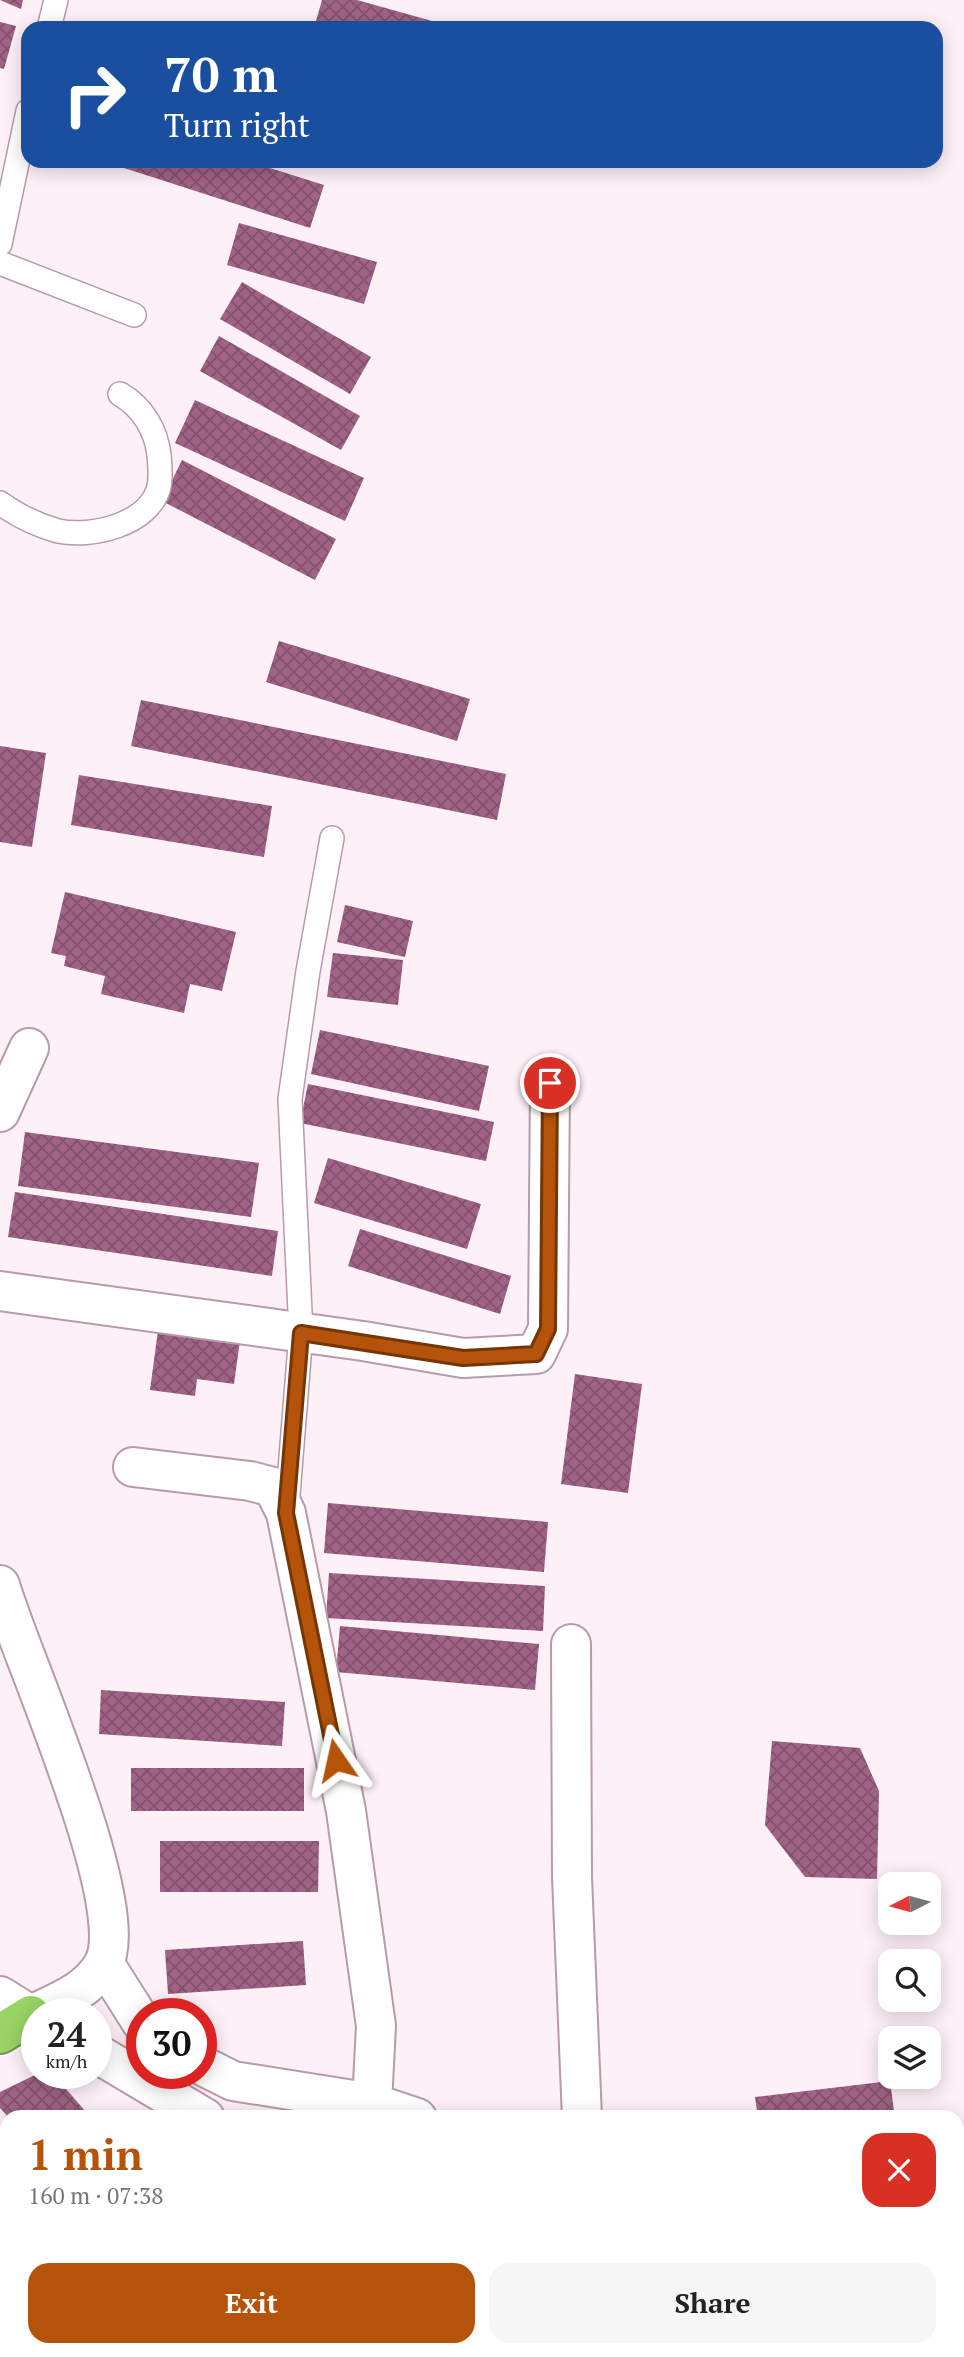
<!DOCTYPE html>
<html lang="en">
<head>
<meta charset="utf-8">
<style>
	body { margin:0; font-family:"PT Serif",serif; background:#f6f6f6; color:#222; height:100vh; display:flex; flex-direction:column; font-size:26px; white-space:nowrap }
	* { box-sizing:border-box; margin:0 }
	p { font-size:23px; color:#767676 }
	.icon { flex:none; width:38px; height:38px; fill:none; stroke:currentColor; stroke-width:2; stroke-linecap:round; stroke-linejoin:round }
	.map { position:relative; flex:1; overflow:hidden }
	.details { position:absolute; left:0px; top:2110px; width:964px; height:247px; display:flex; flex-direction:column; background:#fff; border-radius:21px 21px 0 0; box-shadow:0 4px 18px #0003 }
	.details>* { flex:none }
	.top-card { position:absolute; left:21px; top:21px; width:922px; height:147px; border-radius:21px; box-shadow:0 4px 18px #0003; background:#1a4fa0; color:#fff; overflow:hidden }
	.needle { width:46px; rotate:264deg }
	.fabs { position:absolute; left:878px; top:1872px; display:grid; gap:14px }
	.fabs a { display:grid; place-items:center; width:63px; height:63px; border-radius:14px; background:#fff; box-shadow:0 4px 18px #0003; font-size:35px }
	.speed { position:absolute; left:21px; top:1998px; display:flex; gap:14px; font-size:35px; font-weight:700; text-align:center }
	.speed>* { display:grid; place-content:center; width:91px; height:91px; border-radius:50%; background:#fff; box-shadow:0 4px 18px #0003; line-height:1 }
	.speed small { font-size:18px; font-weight:400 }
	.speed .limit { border:10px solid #d22; background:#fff; color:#111 }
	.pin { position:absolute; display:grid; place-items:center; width:60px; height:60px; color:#fff; margin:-30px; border:4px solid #fff; border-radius:50%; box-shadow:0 2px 7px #0007 }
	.me { position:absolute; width:77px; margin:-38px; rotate:349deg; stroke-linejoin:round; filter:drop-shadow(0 0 5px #0008) }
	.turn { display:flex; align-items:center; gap:24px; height:147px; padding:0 28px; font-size:32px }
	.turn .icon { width:91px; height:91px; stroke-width:2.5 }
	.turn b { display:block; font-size:49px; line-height:60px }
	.round { display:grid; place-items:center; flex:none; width:74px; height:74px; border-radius:21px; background:#f6f6f6 }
	.headline { display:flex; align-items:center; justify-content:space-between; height:119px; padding:0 28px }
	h1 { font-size:42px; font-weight:700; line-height:52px; color:#b45309 }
	.cta { display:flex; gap:14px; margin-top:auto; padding:14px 28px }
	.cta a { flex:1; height:80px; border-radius:21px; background:#b45309; color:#fff; font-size:28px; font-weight:700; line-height:80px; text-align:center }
	.cta a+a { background:#f6f6f6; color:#222 }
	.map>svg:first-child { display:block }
	.building { fill:url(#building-cross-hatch) }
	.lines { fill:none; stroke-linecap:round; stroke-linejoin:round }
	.lane-casing { stroke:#b99aaa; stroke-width:26 }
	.street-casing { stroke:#b99aaa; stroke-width:42 }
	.secondary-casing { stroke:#b99aaa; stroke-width:42 }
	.highway-casing { stroke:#739550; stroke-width:42 }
	.lane { stroke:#fff; stroke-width:23 }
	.street { stroke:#fff; stroke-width:38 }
	.secondary { stroke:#fff; stroke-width:38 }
	.highway { stroke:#99d366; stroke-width:38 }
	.route-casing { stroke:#753606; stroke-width:18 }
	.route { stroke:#b45309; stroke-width:12 }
</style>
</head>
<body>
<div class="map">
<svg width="964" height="2357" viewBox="0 0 964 2357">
	<defs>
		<pattern id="building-cross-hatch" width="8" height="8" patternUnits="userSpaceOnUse" patternTransform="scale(1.75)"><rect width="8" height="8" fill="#a06385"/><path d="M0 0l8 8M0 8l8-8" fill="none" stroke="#83516d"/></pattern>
	</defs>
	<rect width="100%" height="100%" fill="#fef0f7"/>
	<path class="building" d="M 0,0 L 23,0 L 21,9 Z
		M 322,0 L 357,0 L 457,28 L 314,28 Z
		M 0,22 L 16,26 L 4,69 L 0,68 Z
		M 123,161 L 248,161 L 324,185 L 310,228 L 121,167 Z
		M 239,223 L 377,262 L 364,304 L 227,265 Z
		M 242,282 L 371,357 L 350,394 L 220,319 Z
		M 219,336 L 360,416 L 341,450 L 200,371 Z
		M 195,400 L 364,478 L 345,521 L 175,443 Z
		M 182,460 L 336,539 L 315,580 L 162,501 Z
		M 279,641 L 470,699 L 457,741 L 266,682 Z
		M 141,700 L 506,774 L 497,820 L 131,746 Z
		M 0,746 L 46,753 L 32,847 L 0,842 Z
		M 79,775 L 272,806 L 264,857 L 71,825 Z
		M 65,892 L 236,932 L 222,991 L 190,984 L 184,1013 L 101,994 L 105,976 L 64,966 L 66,956 L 51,953 Z
		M 345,905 L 413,921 L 405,957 L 337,942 Z
		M 333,953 L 403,960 L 398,1005 L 327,997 Z
		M 320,1030 L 489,1066 L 479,1111 L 311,1074 Z
		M 308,1084 L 494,1122 L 486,1161 L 300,1123 Z
		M 25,1132 L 259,1163 L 251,1217 L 18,1186 Z
		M 328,1158 L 481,1204 L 467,1249 L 314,1203 Z
		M 15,1192 L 278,1231 L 272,1276 L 8,1237 Z
		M 360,1229 L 511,1276 L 500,1314 L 348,1266 Z
		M 159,1323 L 241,1333 L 234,1384 L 197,1379 L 195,1396 L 150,1390 Z
		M 575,1374 L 642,1384 L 628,1493 L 561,1484 Z
		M 328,1503 L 548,1522 L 544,1572 L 324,1553 Z
		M 329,1573 L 545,1586 L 543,1631 L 326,1618 Z
		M 340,1626 L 539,1644 L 535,1690 L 336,1672 Z
		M 101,1690 L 285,1702 L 282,1746 L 99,1734 Z
		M 772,1741 L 860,1748 L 879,1791 L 877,1879 L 805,1877 L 765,1825 Z
		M 131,1768 L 304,1768 L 304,1811 L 131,1811 Z
		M 160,1841 L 319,1841 L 318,1892 L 160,1892 Z
		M 303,1941 L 306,1985 L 168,1994 L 165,1950 Z
		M 37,2074 L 53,2074 L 86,2112 L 80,2118 L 9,2118 L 0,2108 L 0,2092 Z
		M 890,2081 L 895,2118 L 758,2118 L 755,2097 Z
		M 35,2350 L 243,2350 L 242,2357 L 34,2357 Z
		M 302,2350 L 382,2350 L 380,2357 L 299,2357 Z"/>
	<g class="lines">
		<defs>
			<path id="lane" d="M 49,28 L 56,0
				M 0,244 L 28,111
				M 0,263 L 134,315
				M 0,503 C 18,516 37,525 58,531 C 91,538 149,525 159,487 C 161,477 160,465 159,455 C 156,429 142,407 120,394
				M 287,1507 L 301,1333 L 290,1099 L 308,971 L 332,838"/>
			<path id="street" d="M 0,1112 L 29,1048
				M 0,1291 L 363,1341 L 463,1358 L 536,1354 L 548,1329 L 550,1083
				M 133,1467 L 250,1481 L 273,1487 L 286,1513 L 346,1811 L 376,2026 L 372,2103
				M 0,1585 C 20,1655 136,1908 103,1965 C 87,1992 58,2002 31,2015
				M 571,1644 L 572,1877 L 582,2118
				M 104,1963 L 142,2023
				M 201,2065 L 233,2081 L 372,2103 L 417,2118"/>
			<path id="secondary" d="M 0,1996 L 37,2019
				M 96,2053 L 205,2118
				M 479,2350 L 483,2357"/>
			<path id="highway" d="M 0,2034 L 31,2015"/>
		</defs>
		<use href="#lane" class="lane-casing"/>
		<use href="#street" class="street-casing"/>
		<use href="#secondary" class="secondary-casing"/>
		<use href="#highway" class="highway-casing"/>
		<use href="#lane" class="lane"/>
		<use href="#street" class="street"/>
		<use href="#secondary" class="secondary"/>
		<use href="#highway" class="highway"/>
	</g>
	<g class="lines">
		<defs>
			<path id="route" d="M 336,1760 L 286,1513 L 301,1333 L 463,1358 L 536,1354 L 548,1329 L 550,1083"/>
		</defs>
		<use href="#route" class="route-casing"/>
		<use href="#route" class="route"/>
	</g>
</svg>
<div class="fabs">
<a><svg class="needle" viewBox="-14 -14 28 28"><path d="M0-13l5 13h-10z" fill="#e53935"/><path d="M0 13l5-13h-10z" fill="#767676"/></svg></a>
<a><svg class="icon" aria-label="search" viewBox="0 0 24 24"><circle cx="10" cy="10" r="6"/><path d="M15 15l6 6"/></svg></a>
<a><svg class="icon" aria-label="layers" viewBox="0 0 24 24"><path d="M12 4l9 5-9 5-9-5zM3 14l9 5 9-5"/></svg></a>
</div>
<div class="speed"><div>24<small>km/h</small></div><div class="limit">30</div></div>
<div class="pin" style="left:550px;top:1083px;background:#d93025"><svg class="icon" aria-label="arrive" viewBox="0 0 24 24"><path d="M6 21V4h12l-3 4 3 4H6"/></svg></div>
<svg class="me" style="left:336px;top:1760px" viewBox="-20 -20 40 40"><path d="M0-17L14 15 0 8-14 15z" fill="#b45309" stroke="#fff" stroke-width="4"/></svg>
<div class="top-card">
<div class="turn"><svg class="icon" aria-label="right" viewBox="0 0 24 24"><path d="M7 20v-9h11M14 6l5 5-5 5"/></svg><div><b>70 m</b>Turn right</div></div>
</div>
<section class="details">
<div class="headline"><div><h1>1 min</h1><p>160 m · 07:38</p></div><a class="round" style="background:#d93025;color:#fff"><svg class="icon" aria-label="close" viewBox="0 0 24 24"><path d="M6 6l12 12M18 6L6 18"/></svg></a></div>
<div class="cta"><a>Exit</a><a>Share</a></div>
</section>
</div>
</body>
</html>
